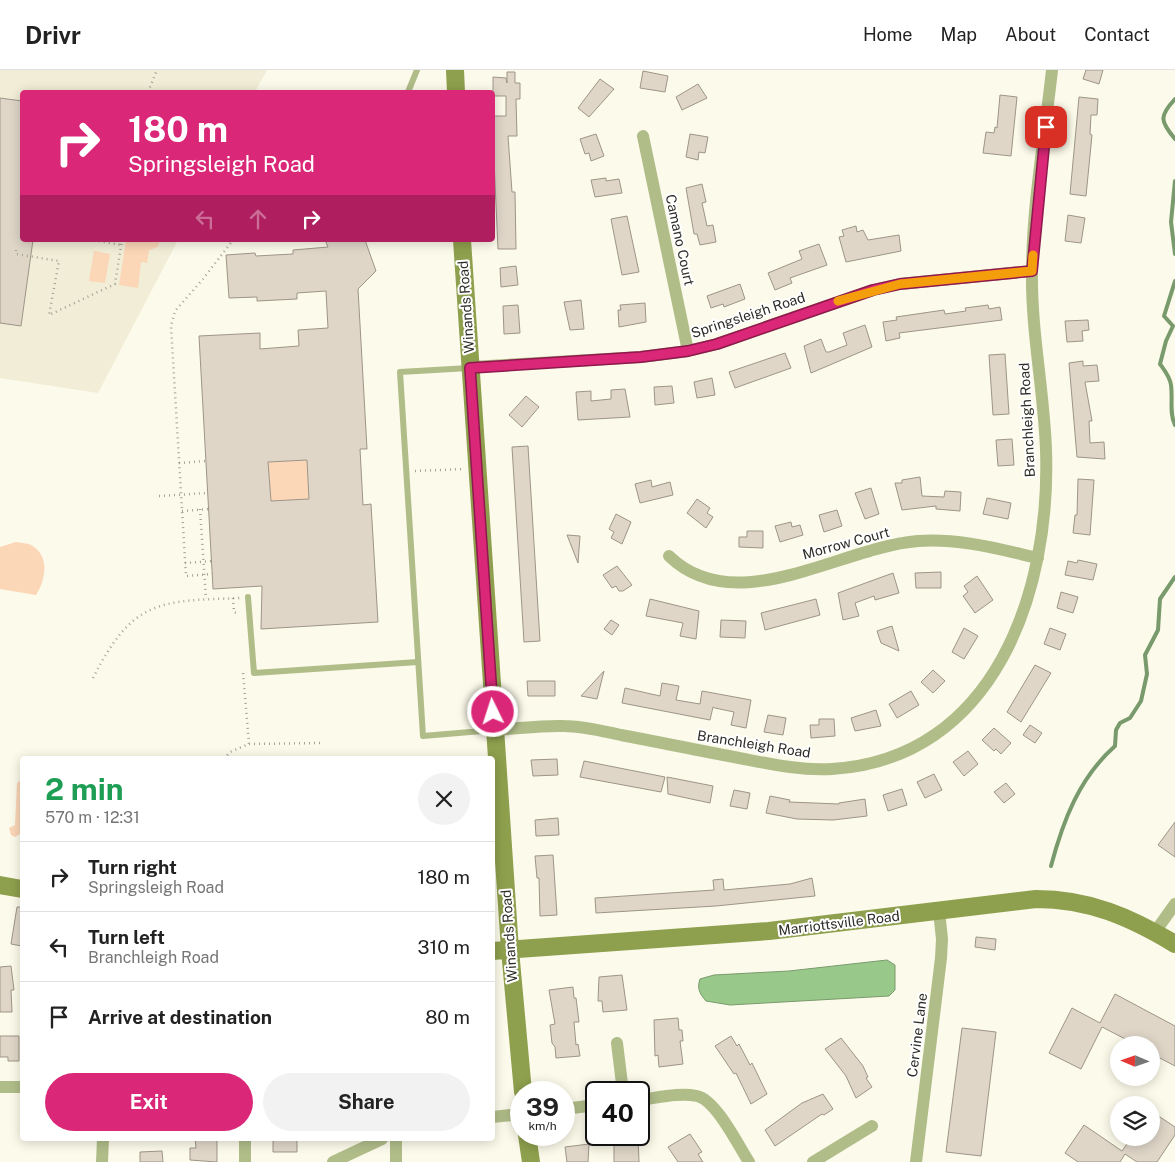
<!DOCTYPE html>
<html lang="en">
<head>
<meta charset="utf-8">
<style>
	body { margin:0; font-family:"Public Sans",sans-serif; background:#f2f2f2; color:#222; height:100vh; display:flex; flex-direction:column; font-size:19px; white-space:nowrap }
	* { box-sizing:border-box; margin:0 }
	p { font-size:16px; color:#767676 }
	.icon { flex:none; width:28px; height:28px; fill:none; stroke:currentColor; stroke-width:2; stroke-linecap:round; stroke-linejoin:round }
	.map { position:relative; flex:1; overflow:hidden }
	.drawer { position:absolute; left:20px; top:686px; width:475px; height:385px; display:flex; flex-direction:column; background:#fff; border-radius:5px; box-shadow:0 2px 12px #0003 }
	.drawer>* { flex:none }
	.top-card { position:absolute; left:20px; top:20px; width:475px; height:152px; border-radius:5px; box-shadow:0 2px 12px #0003; background:#db2777; color:#fff; overflow:hidden }
	.needle { width:32px; rotate:272deg }
	.controls { position:absolute; left:1110px; top:966px; display:grid; gap:10px }
	.controls a { display:grid; place-items:center; width:50px; height:50px; border-radius:50%; background:#fff; box-shadow:0 2px 12px #0003; font-size:25px }
	.speed { position:absolute; left:510px; top:1011px; display:flex; gap:10px; font-size:25px; font-weight:700; text-align:center }
	.speed>* { display:grid; place-content:center; width:65px; height:65px; border-radius:50%; background:#fff; box-shadow:0 2px 12px #0003; line-height:1 }
	.speed small { font-size:12px; font-weight:400 }
	.speed .limit { border:2px solid #111; border-radius:8px; background:#fff; color:#111 }
	.pin { position:absolute; display:grid; place-items:center; width:42px; height:42px; color:#fff; margin:-21px; border-radius:10px; box-shadow:0 2px 8px #0006 }
	.me { position:absolute; width:55px; margin:-28px; rotate:356deg; stroke-linejoin:round; filter:drop-shadow(0 0 4px #0008) }
	.turn { display:flex; align-items:center; gap:18px; height:105px; padding:0 25px; font-size:22px }
	.turn .icon { width:65px; height:65px; stroke-width:2.5 }
	.turn b { display:block; font-size:35px; line-height:42px }
	.lanes { display:flex; align-items:center; height:48px; padding:0 25px; background:#0003; justify-content:center; gap:25px; direction:ltr }
	.lanes .off { opacity:.35 }
	.round { display:grid; place-items:center; flex:none; width:52px; height:52px; border-radius:26px; background:#f2f2f2 }
	.summary { display:flex; align-items:center; justify-content:space-between; height:85px; padding:0 25px }
	h1 { font-size:30px; font-weight:700; line-height:38px; color:#1e9e55 }
	.cta { display:flex; gap:10px; margin-top:auto; padding:10px 25px }
	.cta a { flex:1; height:58px; border-radius:30px; background:#db2777; color:#fff; font-size:20px; font-weight:700; line-height:58px; text-align:center }
	.cta a+a { background:#f2f2f2; color:#222 }
	ul { padding:0; list-style:none }
	li { display:flex; align-items:center; gap:15px; height:70px; padding:0 25px; border-top:1px solid #e0e0e0 }
	li div { flex:1 }
	li b { display:block; font-size:19px }
	li em { font-style:normal }
	header { display:flex; align-items:center; gap:30px; box-sizing:border-box; height:70px; padding:0 25px; background:#fff; border-bottom:1px solid #e0e0e0 }
	header strong { font-size:24px }
	nav { display:flex; gap:28px; margin-inline-start:auto; font-size:18px }
	.map>svg:first-child { display:block }
	.built { fill:#f1edd6 }
	.green { fill:#fbd6b7 }
	.water { fill:#99c98a; stroke:#799a6c }
	.lines { fill:none; stroke-linecap:round; stroke-linejoin:round }
	.stream { stroke:#799a6c; stroke-width:4 }
	.building { fill:#dfd6c8; stroke:#9d9588; fill-rule:evenodd }
	.path { stroke:#a4a397; stroke-width:2.5; stroke-dasharray:1 4; stroke-linecap:butt }
	.lane { stroke:#b0bd89; stroke-width:6 }
	.street { stroke:#b0bd89; stroke-width:12 }
	.secondary { stroke:#8e9f4d; stroke-width:18 }
	.route-casing { stroke:#8e194d; stroke-width:12 }
	.route { stroke:#db2777; stroke-width:9 }
	.slow { stroke:#f59e0b; stroke-width:9 }
	.labels { text-anchor:middle; dominant-baseline:central; stroke-width:4; stroke-linejoin:round; paint-order:stroke }
	.street-label { font-size:14px; fill:#2e2d27; stroke:#fff }
</style>
</head>
<body>
<header>
<strong>Drivr</strong>
<nav><a>Home</a><a>Map</a><a>About</a><a>Contact</a></nav>
</header>
<div class="map">
<svg width="1175" height="1092" viewBox="0 0 1175 1092">
	<rect width="100%" height="100%" fill="#fcfaea"/>
	<path class="built" d="M 0,0 L 267,0 L 255,22 L 22,22 L 22,170 L 178,170 L 98,323 L 0,308 Z"/>
	<path class="green" d="M 126,170 L 160,170 L 158,177 L 149,180 L 147,193 L 141,192 L 138,218 L 119,215 Z
		M 94,181 L 110,184 L 105,213 L 89,211 Z
		M 307,390 L 309,429 L 271,431 L 268,392 Z
		M 16,472 C 20,473 27,473 31,475 C 51,486 45,511 36,525 L 0,519 L 0,477 Z
		M 22,709 L 22,763 L 15,767 L 11,765 L 9,758 L 15,755 L 17,713 Z"/>
	<path class="water" d="M 887,890 L 895,895 L 895,920 L 889,926 L 730,935 L 706,931 C 699,923 697,918 700,909 L 714,905 L 789,901 Z"/>
	<g class="lines">
		<path class="stream" d="M 1175,29 C 1159,46 1160,51 1175,69
			M 1175,111 L 1171,152 L 1175,184
			M 1175,211 L 1164,246 L 1173,256 L 1166,271 L 1160,294 C 1165,301 1170,307 1171,315 C 1173,329 1169,343 1175,355
			M 1051,796 C 1063,751 1079,708 1115,676 L 1116,660 L 1120,653 L 1130,648 L 1141,631 L 1147,604 L 1145,585 L 1158,560 L 1160,529 L 1175,507"/>
	</g>
	<path class="building" d="M 1086,0 L 1103,0 L 1099,14 L 1083,9 Z
		M 643,1 L 668,6 L 665,22 L 640,18 Z
		M 507,2 L 515,2 L 515,13 L 520,13 L 520,29 L 516,29 L 517,66 L 508,66 L 512,122 L 515,122 L 516,179 L 498,179 L 492,46 L 506,46 L 506,26 L 493,26 L 493,7 L 506,8 L 507,13 Z
		M 600,9 L 614,19 L 589,47 L 578,38 Z
		M 698,14 L 707,28 L 682,40 L 676,27 Z
		M 1000,25 L 1017,27 L 1011,86 L 983,83 L 986,62 L 994,63 L 995,57 L 997,58 Z
		M 1079,27 L 1098,29 L 1097,45 L 1091,45 L 1090,64 L 1092,65 L 1086,126 L 1070,124 Z
		M 0,28 L 22,31 L 22,170 L 33,170 L 21,256 L 0,253 Z
		M 596,64 L 604,86 L 591,91 L 589,83 L 585,84 L 580,69 Z
		M 690,64 L 708,67 L 705,83 L 699,82 L 698,90 L 686,87 Z
		M 606,108 L 606,111 L 619,109 L 622,123 L 595,127 L 591,110 Z
		M 702,114 L 706,132 L 702,133 L 707,156 L 713,155 L 716,172 L 700,175 L 697,164 L 694,164 L 686,118 Z
		M 1068,145 L 1085,148 L 1081,173 L 1065,171 Z
		M 627,146 L 639,202 L 622,205 L 611,149 Z
		M 856,156 L 857,162 L 863,160 L 868,170 L 899,165 L 901,181 L 846,192 L 839,167 L 844,166 L 842,160 Z
		M 325,170 L 365,170 L 376,201 L 358,219 L 367,379 L 360,379 L 363,435 L 371,434 L 378,552 L 261,559 L 262,516 L 213,519 L 199,266 L 260,263 L 260,279 L 299,276 L 298,260 L 328,258 L 326,221 L 297,223 L 297,229 L 257,231 L 257,227 L 229,228 L 226,185 L 255,183 L 256,186 L 293,184 L 293,180 L 328,177 ZM 307,390 L 309,429 L 271,431 L 268,392 Z
		M 819,174 L 827,195 L 790,208 L 792,213 L 775,220 L 768,203 L 802,189 L 799,181 Z
		M 516,196 L 518,215 L 501,217 L 500,198 Z
		M 740,214 L 745,229 L 724,237 L 723,234 L 711,238 L 707,226 Z
		M 581,230 L 584,259 L 570,260 L 564,232 Z
		M 645,233 L 646,252 L 619,257 L 618,240 L 621,240 L 620,235 Z
		M 518,235 L 520,263 L 504,264 L 503,236 Z
		M 988,235 L 989,239 L 1000,237 L 1002,250 L 899,263 L 900,268 L 886,271 L 883,252 L 897,250 L 896,247 L 944,240 L 945,244 L 966,241 L 965,238 Z
		M 1088,250 L 1089,260 L 1082,261 L 1083,271 L 1067,272 L 1065,251 Z
		M 865,255 L 872,277 L 811,303 L 804,276 L 821,269 L 826,282 L 829,282 L 847,275 L 843,263 Z
		M 785,283 L 791,298 L 735,318 L 729,302 Z
		M 1005,284 L 1009,344 L 993,345 L 989,285 Z
		M 1083,291 L 1083,296 L 1097,295 L 1099,311 L 1085,312 L 1092,351 L 1089,351 L 1090,373 L 1104,372 L 1105,389 L 1077,387 L 1069,293 Z
		M 712,308 L 715,325 L 697,328 L 694,312 Z
		M 672,316 L 674,333 L 655,335 L 654,317 Z
		M 625,319 L 630,347 L 578,350 L 576,322 L 591,321 L 591,331 L 611,329 L 611,320 Z
		M 526,326 L 539,337 L 522,357 L 509,345 Z
		M 1012,369 L 1014,395 L 998,396 L 996,370 Z
		M 528,376 L 540,571 L 524,572 L 512,377 Z
		M 920,407 L 922,426 L 944,427 L 945,421 L 961,422 L 960,441 L 936,439 L 936,436 L 902,440 L 895,413 L 902,413 L 902,410 Z
		M 1078,409 L 1094,410 L 1090,465 L 1073,463 L 1075,445 L 1077,445 Z
		M 651,410 L 652,417 L 670,412 L 673,425 L 640,433 L 635,414 Z
		M 871,418 L 879,444 L 865,449 L 855,423 Z
		M 987,428 L 1011,433 L 1008,449 L 983,444 Z
		M 697,429 L 710,438 L 707,443 L 713,447 L 706,458 L 687,443 Z
		M 837,440 L 842,456 L 824,462 L 819,445 Z
		M 616,444 L 631,452 L 622,474 L 611,468 L 614,462 L 609,459 Z
		M 791,452 L 792,457 L 800,455 L 803,465 L 780,472 L 775,456 Z
		M 747,461 L 763,461 L 763,478 L 739,477 L 739,467 L 747,467 Z
		M 567,465 L 580,466 L 578,493 Z
		M 1078,490 L 1097,494 L 1093,510 L 1065,505 L 1068,491 L 1077,493 Z
		M 617,496 L 632,515 L 623,521 L 619,521 L 616,516 L 612,518 L 603,505 Z
		M 941,502 L 941,518 L 916,518 L 915,503 Z
		M 893,503 L 899,523 L 875,530 L 874,526 L 855,533 L 859,546 L 843,550 L 838,523 Z
		M 977,506 L 993,530 L 975,543 L 963,526 L 968,522 L 964,516 Z
		M 1061,522 L 1078,527 L 1073,543 L 1057,538 Z
		M 650,529 L 699,541 L 696,569 L 680,566 L 683,553 L 646,546 Z
		M 816,529 L 820,545 L 765,560 L 761,543 Z
		M 611,550 L 619,555 L 612,565 L 604,559 Z
		M 721,550 L 746,551 L 745,568 L 720,567 Z
		M 892,556 L 899,581 L 881,573 L 877,561 Z
		M 964,558 L 978,566 L 964,589 L 952,582 Z
		M 1050,558 L 1066,564 L 1060,580 L 1044,574 Z
		M 1035,595 L 1051,603 L 1021,652 L 1007,642 Z
		M 933,600 L 945,611 L 933,623 L 921,612 Z
		M 604,601 L 597,629 L 581,626 Z
		M 527,611 L 555,611 L 555,626 L 528,626 Z
		M 662,613 L 679,616 L 676,630 L 700,634 L 702,621 L 751,630 L 746,658 L 731,655 L 734,642 L 715,638 L 713,637 L 710,650 L 622,633 L 625,618 L 660,626 Z
		M 911,621 L 919,635 L 897,648 L 889,634 Z
		M 876,640 L 881,656 L 855,661 L 851,648 Z
		M 768,645 L 786,648 L 783,665 L 764,662 Z
		M 819,649 L 834,649 L 835,666 L 811,668 L 810,655 L 819,655 Z
		M 1030,655 L 1042,663 L 1035,673 L 1023,665 Z
		M 994,658 L 1011,673 L 1001,684 L 996,679 L 994,681 L 982,670 Z
		M 968,681 L 978,694 L 964,706 L 953,692 Z
		M 557,689 L 558,705 L 533,706 L 531,690 Z
		M 584,691 L 665,707 L 661,722 L 580,707 Z
		M 934,704 L 942,720 L 925,728 L 917,712 Z
		M 667,707 L 713,716 L 710,733 L 668,724 Z
		M 1006,713 L 1015,724 L 1004,733 L 994,722 Z
		M 902,719 L 907,735 L 888,741 L 883,725 Z
		M 734,720 L 750,723 L 747,739 L 730,736 Z
		M 770,726 L 790,730 L 789,732 L 839,734 L 839,733 L 865,729 L 867,746 L 833,750 L 797,749 L 766,743 Z
		M 558,748 L 559,765 L 536,766 L 535,750 Z
		M 1175,752 L 1175,787 L 1158,775 Z
		M 553,785 L 557,845 L 540,846 L 539,808 L 537,808 L 535,786 Z
		M 812,808 L 815,826 L 716,836 L 596,843 L 595,828 L 714,820 L 713,810 L 723,809 L 724,820 L 790,814 Z
		M 17,837 L 22,837 L 22,876 L 11,874 Z
		M 976,867 L 996,869 L 995,880 L 975,877 Z
		M 11,896 L 14,920 L 11,920 L 12,942 L 0,942 L 0,897 Z
		M 622,905 L 627,940 L 603,942 L 602,931 L 598,931 L 599,907 Z
		M 573,917 L 574,928 L 576,928 L 579,952 L 574,952 L 576,975 L 578,974 L 580,986 L 556,988 L 555,977 L 552,973 L 550,955 L 555,954 L 549,920 Z
		M 1115,924 L 1175,956 L 1175,996 L 1154,985 L 1151,982 L 1151,975 L 1137,975 L 1102,957 L 1081,999 L 1049,983 L 1072,938 L 1100,953 Z
		M 678,948 L 679,960 L 682,960 L 683,971 L 680,971 L 683,994 L 659,997 L 658,985 L 655,986 L 654,950 Z
		M 962,958 L 996,962 L 981,1086 L 946,1082 Z
		M 0,966 L 19,966 L 19,991 L 8,991 L 8,987 L 0,987 Z
		M 731,966 L 737,976 L 739,974 L 750,995 L 752,993 L 767,1024 L 751,1034 L 736,1003 L 734,1004 L 715,976 Z
		M 841,968 L 863,996 L 868,1007 L 866,1008 L 872,1017 L 856,1028 L 846,1006 L 825,979 Z
		M 823,1024 L 833,1039 L 824,1045 L 822,1044 L 775,1076 L 765,1060 L 802,1033 Z
		M 1151,1041 L 1175,1057 L 1175,1065 L 1157,1092 L 1137,1092 L 1125,1084 L 1120,1092 L 1078,1092 L 1065,1083 L 1084,1055 L 1122,1081 L 1131,1068 L 1151,1068 Z
		M 690,1064 L 702,1082 L 698,1084 L 703,1092 L 678,1092 L 668,1077 Z
		M 638,1067 L 639,1092 L 614,1092 L 614,1071 Z
		M 195,1069 L 217,1069 L 217,1092 L 190,1090 L 190,1078 L 196,1078 Z
		M 276,1069 L 297,1069 L 297,1082 L 273,1082 L 273,1071 Z
		M 589,1074 L 588,1092 L 567,1092 L 565,1077 Z
		M 162,1081 L 163,1092 L 140,1092 L 140,1082 Z"/>
	<g class="lines">
		<path class="path" d="M 148,22 L 157,0
			M 94,170 L 121,175
			M 394,170 L 396,174
			M 16,180 L 16,184 L 59,191 L 49,245 L 115,214 L 122,170
			M 179,393 L 206,391
			M 415,401 L 464,399
			M 159,426 L 208,423
			M 200,439 L 206,529
			M 182,441 L 209,439
			M 185,493 L 212,491
			M 213,504 L 186,506 L 171,256 L 175,241 L 203,209 L 233,170
			M 233,528 L 234,542 L 239,544
			M 93,608 C 133,529 159,531 241,528
			M 249,674 L 321,673
			M 224,689 L 230,682 L 249,674 L 243,602"/>
		<path class="lane" d="M 408,22 L 417,0
			M 469,298 L 400,302 L 423,666 L 494,660
			M 248,527 L 254,603 L 418,592"/>
		<path class="street" d="M 643,66 L 688,281
			M 471,297 L 641,287 L 688,281 L 717,274 L 873,220 L 900,214 L 1032,201
			M 669,486 C 736,551 841,477 918,471 C 959,468 998,479 1038,488
			M 494,660 C 517,659 541,655 564,656 C 583,656 602,661 621,665 C 659,672 696,680 734,687 C 766,693 799,701 832,699 C 995,689 1051,521 1046,380 C 1044,321 1031,261 1032,202 C 1032,137 1045,65 1052,0
			M 1155,862 L 1175,834
			M 617,973 L 623,1022
			M 0,1017 L 22,1017
			M 639,1030 C 657,1028 679,1022 697,1026 C 716,1030 738,1075 749,1092
			M 564,1039 L 596,1035
			M 492,1047 L 521,1044
			M 245,1069 L 245,1092
			M 396,1069 L 396,1092
			M 102,1092 L 103,1069
			M 333,1092 L 382,1069
			M 813,1092 L 872,1056
			M 916,1092 L 941,888 L 942,869 L 939,841"/>
		<path class="secondary" d="M 455,0 L 456,22
			M 462,170 L 510,880 L 523,1022
			M 0,815 L 22,819
			M 492,881 L 769,861 L 1036,829 C 1089,829 1130,847 1175,874
			M 527,1065 L 531,1092"/>
	</g>
	<g class="lines">
		<defs>
			<path id="route" d="M 493,642 L 470,298 L 641,287 L 688,281 L 717,274 L 873,220 L 900,214 L 1032,201 L 1046,57"/>
		</defs>
		<use href="#route" class="route-casing"/>
		<use href="#route" class="route"/>
		<path class="slow" d="M 838,231 L 900,214 L 1032,201 L 1033,185"/>
	</g>
	<g class="labels">
		<g class="street-label">
			<text transform="translate(680 170) rotate(78)">Camano Court</text>
			<text transform="translate(466 237) rotate(-94)">Winands Road</text>
			<text transform="translate(748 245) rotate(-18)">Springsleigh Road</text>
			<text transform="translate(1027 350) rotate(-93)">Branchleigh Road</text>
			<text transform="translate(846 473) rotate(-15)">Morrow Court</text>
			<text transform="translate(754 674) rotate(9)">Branchleigh Road</text>
			<text transform="translate(839 853) rotate(-7)">Marriottsville Road</text>
			<text transform="translate(509 866) rotate(-94)">Winands Road</text>
			<text transform="translate(917 965) rotate(-83)">Cervine Lane</text>
		</g>
	</g>
</svg>
<div class="controls">
<a><svg class="needle" viewBox="-14 -14 28 28"><path d="M0-13l5 13h-10z" fill="#e53935"/><path d="M0 13l5-13h-10z" fill="#767676"/></svg></a>
<a><svg class="icon" aria-label="layers" viewBox="0 0 24 24"><path d="M12 4l9 5-9 5-9-5zM3 14l9 5 9-5"/></svg></a>
</div>
<div class="speed"><div>39<small>km/h</small></div><div class="limit">40</div></div>
<div class="pin" style="left:1046px;top:57px;background:#d93025"><svg class="icon" aria-label="arrive" viewBox="0 0 24 24"><path d="M6 21V4h12l-3 4 3 4H6"/></svg></div>
<svg class="me" style="left:493px;top:642px" viewBox="-20 -20 40 40"><circle r="17" fill="#db2777" stroke="#fff" stroke-width="3"/><path d="M0-11L8 9 0 5-8 9z" fill="#fff"/></svg>
<div class="top-card">
<div class="turn"><svg class="icon" aria-label="right" viewBox="0 0 24 24"><path d="M7 20v-9h11M14 6l5 5-5 5"/></svg><div><b>180 m</b>Springsleigh Road</div></div>
<div class="lanes"><svg class="icon off" aria-label="left" viewBox="0 0 24 24"><path d="M17 20v-9H6M10 6l-5 5 5 5"/></svg><svg class="icon off" aria-label="ahead" viewBox="0 0 24 24"><path d="M12 20V5M6 11l6-6 6 6"/></svg><svg class="icon" aria-label="right" viewBox="0 0 24 24"><path d="M7 20v-9h11M14 6l5 5-5 5"/></svg></div>
</div>
<section class="drawer">
<div class="summary"><div><h1>2 min</h1><p>570 m · 12:31</p></div><a class="round"><svg class="icon" aria-label="close" viewBox="0 0 24 24"><path d="M6 6l12 12M18 6L6 18"/></svg></a></div>
<ul>
<li><svg class="icon" aria-label="right" viewBox="0 0 24 24"><path d="M7 20v-9h11M14 6l5 5-5 5"/></svg><div><b>Turn right</b><p>Springsleigh Road</p></div><em>180 m</em></li>
<li><svg class="icon" aria-label="left" viewBox="0 0 24 24"><path d="M17 20v-9H6M10 6l-5 5 5 5"/></svg><div><b>Turn left</b><p>Branchleigh Road</p></div><em>310 m</em></li>
<li><svg class="icon" aria-label="arrive" viewBox="0 0 24 24"><path d="M6 21V4h12l-3 4 3 4H6"/></svg><div><b>Arrive at destination</b></div><em>80 m</em></li>
</ul>
<div class="cta"><a>Exit</a><a>Share</a></div>
</section>
</div>
</body>
</html>
